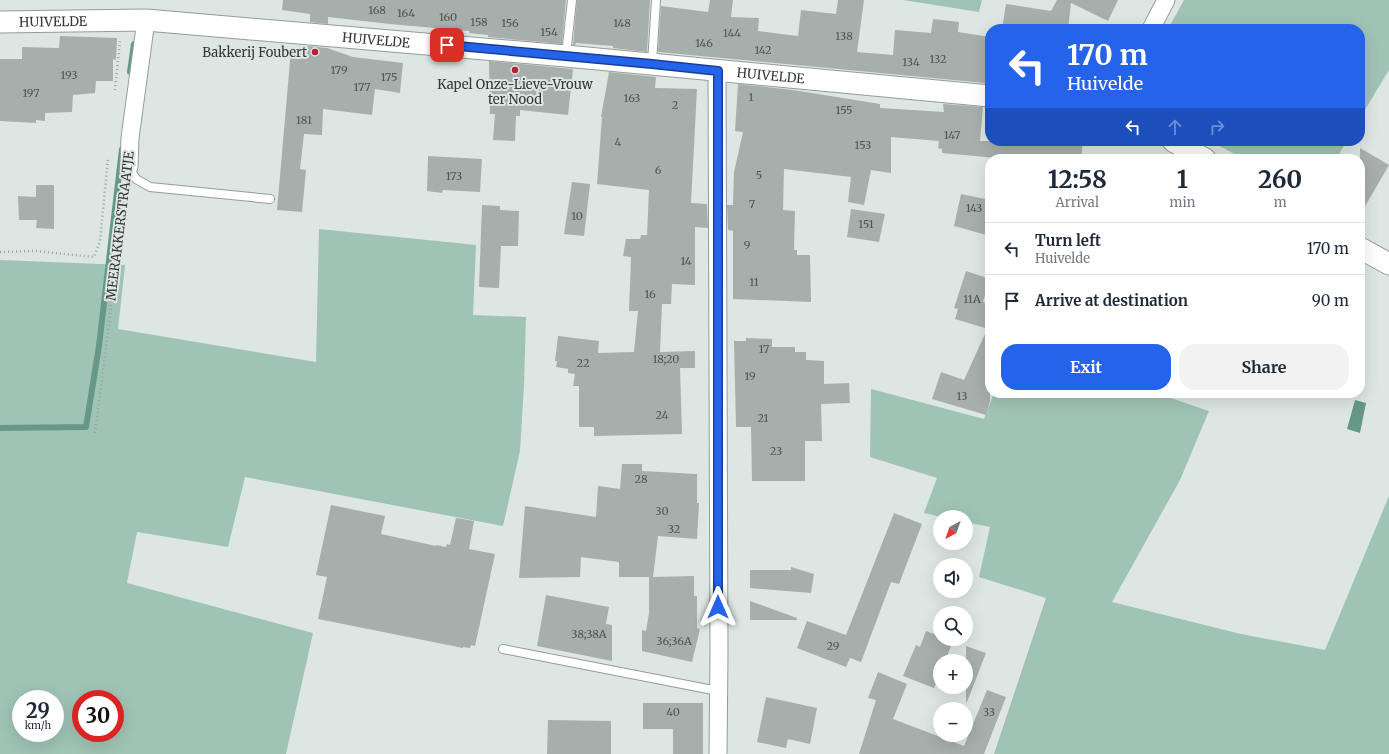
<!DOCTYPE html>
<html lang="en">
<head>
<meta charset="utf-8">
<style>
	body { margin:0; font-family:Merriweather,serif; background:#f2f2f3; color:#1f2937; height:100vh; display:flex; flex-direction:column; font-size:15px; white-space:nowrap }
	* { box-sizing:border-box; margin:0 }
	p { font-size:13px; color:#747a83 }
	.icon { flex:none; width:22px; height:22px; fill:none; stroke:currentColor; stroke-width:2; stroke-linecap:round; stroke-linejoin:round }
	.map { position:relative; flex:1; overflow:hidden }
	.drawer { position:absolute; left:985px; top:154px; width:380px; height:244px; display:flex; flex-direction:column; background:#fff; border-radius:16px; box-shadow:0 4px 16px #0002 }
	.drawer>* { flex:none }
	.guide { position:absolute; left:985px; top:24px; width:380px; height:122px; border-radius:16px; box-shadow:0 4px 16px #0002; background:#2563eb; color:#fff; overflow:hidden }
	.needle { width:26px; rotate:220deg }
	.controls { position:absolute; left:933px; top:510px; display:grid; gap:8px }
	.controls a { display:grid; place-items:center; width:40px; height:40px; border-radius:50%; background:#fff; box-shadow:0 4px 16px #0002; font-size:20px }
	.speed { position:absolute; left:12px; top:690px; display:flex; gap:8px; font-size:20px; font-weight:700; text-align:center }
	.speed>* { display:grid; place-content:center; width:52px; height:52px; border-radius:50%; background:#fff; box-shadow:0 4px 16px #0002; line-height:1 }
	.speed small { font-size:10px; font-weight:400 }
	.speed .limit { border:6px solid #d22; background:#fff; color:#111 }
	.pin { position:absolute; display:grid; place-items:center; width:34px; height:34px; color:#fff; margin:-17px; border-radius:8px; box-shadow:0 2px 6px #0006 }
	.me { position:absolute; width:44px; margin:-22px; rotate:0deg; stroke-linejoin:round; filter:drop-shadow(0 0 3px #0008) }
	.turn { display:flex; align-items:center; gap:14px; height:84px; padding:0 16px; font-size:18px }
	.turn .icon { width:52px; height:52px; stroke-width:2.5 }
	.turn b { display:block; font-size:28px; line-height:34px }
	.lanes { display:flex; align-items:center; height:38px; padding:0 16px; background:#0003; justify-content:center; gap:20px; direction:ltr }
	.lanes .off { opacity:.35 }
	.eta { display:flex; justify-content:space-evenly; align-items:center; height:68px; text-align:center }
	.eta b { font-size:24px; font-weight:700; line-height:28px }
	.action { display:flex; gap:8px; margin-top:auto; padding:8px 16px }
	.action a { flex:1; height:46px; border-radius:16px; background:#2563eb; color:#fff; font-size:16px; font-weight:700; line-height:46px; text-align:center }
	.action a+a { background:#f2f2f3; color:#1f2937 }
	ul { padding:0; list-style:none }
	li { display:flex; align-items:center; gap:12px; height:52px; padding:0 16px; border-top:1px solid #e0e1e3 }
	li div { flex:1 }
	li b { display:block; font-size:15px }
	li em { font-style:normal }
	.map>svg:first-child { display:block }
	.green { fill:#9fc3b5; fill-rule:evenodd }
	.water { fill:#669887 }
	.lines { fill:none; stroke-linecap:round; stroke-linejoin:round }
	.stream { stroke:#669887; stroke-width:6 }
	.building { fill:#a7afac }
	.service-casing { stroke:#949c99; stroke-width:10 }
	.minor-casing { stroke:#949c99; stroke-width:19 }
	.tertiary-casing { stroke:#949c99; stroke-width:23 }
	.path { stroke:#9ba29f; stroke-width:2.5; stroke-dasharray:1 3; stroke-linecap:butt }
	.service { stroke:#fff; stroke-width:8 }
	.minor { stroke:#fff; stroke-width:17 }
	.tertiary { stroke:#fff; stroke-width:21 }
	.route-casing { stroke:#184099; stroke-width:10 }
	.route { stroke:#2563eb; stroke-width:7 }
	.poi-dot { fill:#b52335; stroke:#dde6e2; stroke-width:1.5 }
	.labels { text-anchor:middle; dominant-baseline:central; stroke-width:4; stroke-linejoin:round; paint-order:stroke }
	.number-label { font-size:11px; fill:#505553 }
	.street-label { font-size:13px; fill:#333735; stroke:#dde6e2 }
	.poi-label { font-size:13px; fill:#333735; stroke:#dde6e2; text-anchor:end }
</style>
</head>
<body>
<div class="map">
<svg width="1389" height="754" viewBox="0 0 1389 754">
	<rect width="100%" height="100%" fill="#dde6e2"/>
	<path class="green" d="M 903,0 L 982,0 L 979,12 Z
		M 1184,0 L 1389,0 L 1389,70 L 1360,118 L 1360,29 L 1168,29 Z
		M 1210,141 L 1347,141 L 1336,159 L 1244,159 Z
		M 319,229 L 476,245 L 473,315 L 526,317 L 524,385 L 520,451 L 503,526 L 245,477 L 228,547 L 137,532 L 127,583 L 313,633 L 286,754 L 0,754 L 0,260 L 125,265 L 118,329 L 316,362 ZM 21,699 L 55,699 L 55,733 L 21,733 ZM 81,699 L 115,699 L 115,733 L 81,733 Z
		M 871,389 L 984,419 L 994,393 L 1156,393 L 1209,411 L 1180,480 L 1112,602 L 1241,634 L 1325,650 L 1389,496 L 1389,754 L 994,754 L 1046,598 L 979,577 L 990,527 L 966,522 L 966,517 L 942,517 L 924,513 L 937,478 L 870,457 Z"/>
	<path class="water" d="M 1355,400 L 1366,403 L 1360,433 L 1347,429 Z"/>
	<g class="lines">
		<path class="stream" d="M 130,72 L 134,44
			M 0,428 L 86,427 L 99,346 L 122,149"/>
	</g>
	<path class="building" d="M 283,0 L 566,0 L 562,44 L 488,37 L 488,35 L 469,33 L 469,31 L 390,24 L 328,17 L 328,24 L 310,22 L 310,14 L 282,10 Z
		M 577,0 L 650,0 L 647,52 L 613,48 L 613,46 L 576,43 L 575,45 L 573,45 Z
		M 710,0 L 733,0 L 731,17 L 759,18 L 758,31 L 798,36 L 801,10 L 836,14 L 838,0 L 864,0 L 857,52 L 893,55 L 895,30 L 931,33 L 933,19 L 959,22 L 958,32 L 990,37 L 990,82 L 985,81 L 985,83 L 658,52 L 661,6 L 708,12 Z
		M 1057,0 L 1118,0 L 1108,21 L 1071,3 L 1068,29 L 1002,29 L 1006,4 L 1051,11 Z
		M 60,36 L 117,38 L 116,60 L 113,59 L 113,81 L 96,81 L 95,93 L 73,95 L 72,112 L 45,113 L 45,121 L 36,120 L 36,123 L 0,121 L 0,59 L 22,59 L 22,47 L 59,48 Z
		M 308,46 L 327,48 L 353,57 L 403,63 L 400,93 L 375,89 L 372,115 L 323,109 L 322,135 L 304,134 L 300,169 L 306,170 L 302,212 L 277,210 L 291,50 L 307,51 Z
		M 489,61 L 573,69 L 568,115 L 520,110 L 520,116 L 516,116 L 515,141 L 493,140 L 495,114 L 490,114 Z
		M 609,72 L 656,77 L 655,88 L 697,89 L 691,203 L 707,204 L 708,228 L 695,227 L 695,285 L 672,284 L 671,304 L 662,304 L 660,352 L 695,351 L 695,368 L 680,368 L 682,434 L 594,436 L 594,427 L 579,427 L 579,386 L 573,386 L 575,374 L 568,373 L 568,369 L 556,367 L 557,361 L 555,361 L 558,336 L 599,341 L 598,353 L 634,352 L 638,311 L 629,311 L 631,257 L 623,256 L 626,239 L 640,239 L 641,235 L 647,235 L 649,190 L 597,184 L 602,117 L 601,117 Z
		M 738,84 L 793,90 L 880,104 L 880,108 L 944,112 L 943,104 L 983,107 L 980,141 L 1083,141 L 1081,159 L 1007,159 L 942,153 L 942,149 L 938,148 L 939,141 L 891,137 L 891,173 L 871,170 L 864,205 L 848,202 L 851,177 L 784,169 L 783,210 L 795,211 L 794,250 L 797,250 L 797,255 L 810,255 L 811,302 L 733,299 L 733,231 L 728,230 L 727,205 L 733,205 L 734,172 L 743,132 L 735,131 Z
		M 1360,148 L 1389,165 L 1360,215 Z
		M 428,156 L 482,159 L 480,192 L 443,190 L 442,193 L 427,191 Z
		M 572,182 L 590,184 L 584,236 L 564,234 Z
		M 36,185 L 54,185 L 54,229 L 36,228 L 37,220 L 19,220 L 18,196 L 36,197 Z
		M 961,194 L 990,200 L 990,236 L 954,226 Z
		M 482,205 L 500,206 L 500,210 L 519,211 L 518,246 L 501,246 L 499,288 L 479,287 Z
		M 851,209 L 885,214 L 879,242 L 847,237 Z
		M 966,271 L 990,279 L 983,302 L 990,304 L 990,314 L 985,328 L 955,319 L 958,309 L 954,308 Z
		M 990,323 L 990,401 L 986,415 L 932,399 L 941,372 L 964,380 Z
		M 746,338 L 772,339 L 772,347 L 795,347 L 795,352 L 806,352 L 806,360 L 824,361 L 824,384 L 849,383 L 850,403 L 821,404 L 822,441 L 805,441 L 805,481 L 752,481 L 751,427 L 736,427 L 734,341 L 746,341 Z
		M 622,464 L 642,464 L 642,471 L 697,474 L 697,503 L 699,503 L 697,539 L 658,536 L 653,577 L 694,576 L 694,596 L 697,596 L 697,628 L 700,629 L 692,662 L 642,651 L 642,630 L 646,631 L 649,613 L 649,577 L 619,577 L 619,562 L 581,557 L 580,577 L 519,578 L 525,506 L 596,517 L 598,486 L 620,489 Z
		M 331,505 L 385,516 L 381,534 L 436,546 L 436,545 L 446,547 L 447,544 L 450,545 L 456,518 L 474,521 L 469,549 L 495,554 L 475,646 L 471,645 L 470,648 L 463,647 L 463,648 L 318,619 L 327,577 L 316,575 Z
		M 894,513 L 922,524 L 899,584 L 891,582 L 861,662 L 850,658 L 846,667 L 797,648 L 807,621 L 846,635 Z
		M 791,567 L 814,574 L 811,593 L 750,588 L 750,570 L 791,570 Z
		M 546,595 L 609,607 L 606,624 L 612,625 L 612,661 L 537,646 Z
		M 750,601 L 797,618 L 797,620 L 750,620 Z
		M 926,631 L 940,636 L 940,639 L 948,639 L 953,641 L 945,661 L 940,661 L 940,674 L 934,688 L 903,676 L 916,645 L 920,647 Z
		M 966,646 L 986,653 L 967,702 L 966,702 Z
		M 878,672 L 907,684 L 893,719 L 964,746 L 987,690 L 1006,697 L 984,754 L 859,754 L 876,700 L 868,698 Z
		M 766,697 L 817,708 L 810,744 L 788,739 L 786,748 L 757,742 Z
		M 643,703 L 703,703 L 703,754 L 673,754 L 673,729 L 643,729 Z
		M 548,720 L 611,721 L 611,754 L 547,754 Z"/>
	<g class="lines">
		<defs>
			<path id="service" d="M 566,55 L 572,0
				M 652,63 L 656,0
				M 129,167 L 136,179 L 150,187 L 270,199
				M 503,649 L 718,691"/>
			<path id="minor" d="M 1151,29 L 1166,0
				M 717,71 L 719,653 L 718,754
				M 129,167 L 130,138 L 146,20"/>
			<g id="tertiary">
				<path id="s1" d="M 0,22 L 146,20 L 566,56 L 990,96"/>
				<path d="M 1173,141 L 1205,159"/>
				<path d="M 1360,248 L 1389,264"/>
			</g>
		</defs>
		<use href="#service" class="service-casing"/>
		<use href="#minor" class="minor-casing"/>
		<use href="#tertiary" class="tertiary-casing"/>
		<path class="path" d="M 115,90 L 120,41
			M 0,252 L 36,251 L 94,257 L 100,241 L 108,159
			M 95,433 L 126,189"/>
		<use href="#service" class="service"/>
		<use href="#minor" class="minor"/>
		<use href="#tertiary" class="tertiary"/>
	</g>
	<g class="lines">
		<defs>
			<path id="route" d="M 447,45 L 652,64 L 718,71 L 718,607"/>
		</defs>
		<use href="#route" class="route-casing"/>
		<use href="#route" class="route"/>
	</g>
	<g class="poi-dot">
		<circle cx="315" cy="52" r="4"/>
		<circle cx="515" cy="70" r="4"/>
	</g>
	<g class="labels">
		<g class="number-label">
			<text x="377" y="10">168</text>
			<text x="406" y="13">164</text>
			<text x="448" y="17">160</text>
			<text x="479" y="22">158</text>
			<text x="510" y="23">156</text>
			<text x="622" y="23">148</text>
			<text x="549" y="32">154</text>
			<text x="732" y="33">144</text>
			<text x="844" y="36">138</text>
			<text x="704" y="43">146</text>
			<text x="763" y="50">142</text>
			<text x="938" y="59">132</text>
			<text x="911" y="62">134</text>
			<text x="339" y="70">179</text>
			<text x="69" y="75">193</text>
			<text x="389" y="77">175</text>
			<text x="362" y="87">177</text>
			<text x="31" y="93">197</text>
			<text x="751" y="97">1</text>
			<text x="632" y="98">163</text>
			<text x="675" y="105">2</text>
			<text x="844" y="110">155</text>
			<text x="304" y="120">181</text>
			<text x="952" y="135">147</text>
			<text x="618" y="142">4</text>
			<text x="863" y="145">153</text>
			<text x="658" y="170">6</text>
			<text x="759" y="175">5</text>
			<text x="454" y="176">173</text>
			<text x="752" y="204">7</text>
			<text x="974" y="208">143</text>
			<text x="577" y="216">10</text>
			<text x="866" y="224">151</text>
			<text x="747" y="245">9</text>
			<text x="686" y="261">14</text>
			<text x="754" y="282">11</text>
			<text x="650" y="294">16</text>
			<text x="972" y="299">11A</text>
			<text x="764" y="349">17</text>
			<text x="666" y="359">18;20</text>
			<text x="583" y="363">22</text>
			<text x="750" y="376">19</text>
			<text x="962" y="396">13</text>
			<text x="662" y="415">24</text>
			<text x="763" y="418">21</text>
			<text x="776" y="451">23</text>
			<text x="641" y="479">28</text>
			<text x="662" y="511">30</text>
			<text x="674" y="529">32</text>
			<text x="589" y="634">38;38A</text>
			<text x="674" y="641">36;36A</text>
			<text x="833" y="646">29</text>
			<text x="673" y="712">40</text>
			<text x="989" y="712">33</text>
		</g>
		<g class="street-label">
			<text stroke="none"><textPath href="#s1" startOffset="53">HUIVELDE</textPath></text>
			<text stroke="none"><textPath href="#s1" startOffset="377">HUIVELDE</textPath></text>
			<text stroke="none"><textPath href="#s1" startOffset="773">HUIVELDE</textPath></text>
			<text transform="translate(120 226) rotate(-83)">MEERAKKERSTRAATJE</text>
		</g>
		<g class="poi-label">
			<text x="307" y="52">Bakkerij Foubert</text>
			<text x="515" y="84" text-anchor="middle">Kapel Onze-Lieve-Vrouw<tspan x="515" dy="15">ter Nood</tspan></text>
		</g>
	</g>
</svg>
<div class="controls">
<a><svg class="needle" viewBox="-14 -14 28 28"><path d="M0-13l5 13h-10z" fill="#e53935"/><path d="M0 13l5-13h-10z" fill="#747a83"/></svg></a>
<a><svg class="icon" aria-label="sound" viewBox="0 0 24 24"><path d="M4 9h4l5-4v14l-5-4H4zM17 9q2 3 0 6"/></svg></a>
<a><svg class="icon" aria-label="search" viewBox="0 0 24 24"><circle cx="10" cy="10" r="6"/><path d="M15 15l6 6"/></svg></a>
<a>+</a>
<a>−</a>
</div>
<div class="speed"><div>29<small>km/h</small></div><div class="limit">30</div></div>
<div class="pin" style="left:447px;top:45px;background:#d93025"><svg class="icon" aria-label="arrive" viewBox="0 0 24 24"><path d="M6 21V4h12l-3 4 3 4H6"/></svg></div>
<svg class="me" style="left:718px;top:607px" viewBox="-20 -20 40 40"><path d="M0-17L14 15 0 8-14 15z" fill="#2563eb" stroke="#fff" stroke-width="4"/></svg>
<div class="guide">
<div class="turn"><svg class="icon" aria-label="left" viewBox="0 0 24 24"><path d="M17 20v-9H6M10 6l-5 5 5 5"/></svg><div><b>170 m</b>Huivelde</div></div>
<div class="lanes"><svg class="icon" aria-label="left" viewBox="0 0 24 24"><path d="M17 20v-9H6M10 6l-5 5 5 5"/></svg><svg class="icon off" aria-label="ahead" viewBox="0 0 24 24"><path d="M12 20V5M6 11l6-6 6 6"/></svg><svg class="icon off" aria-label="right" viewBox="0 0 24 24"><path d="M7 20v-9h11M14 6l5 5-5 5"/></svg></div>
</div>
<section class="drawer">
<div class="eta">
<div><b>12:58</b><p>Arrival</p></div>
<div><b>1</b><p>min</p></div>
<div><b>260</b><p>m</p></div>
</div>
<ul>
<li><svg class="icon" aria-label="left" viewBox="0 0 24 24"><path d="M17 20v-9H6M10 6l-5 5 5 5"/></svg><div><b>Turn left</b><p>Huivelde</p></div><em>170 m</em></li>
<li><svg class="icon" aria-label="arrive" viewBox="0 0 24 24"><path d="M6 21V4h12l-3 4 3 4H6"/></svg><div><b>Arrive at destination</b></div><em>90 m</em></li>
</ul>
<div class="action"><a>Exit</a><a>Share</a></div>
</section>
</div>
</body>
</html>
